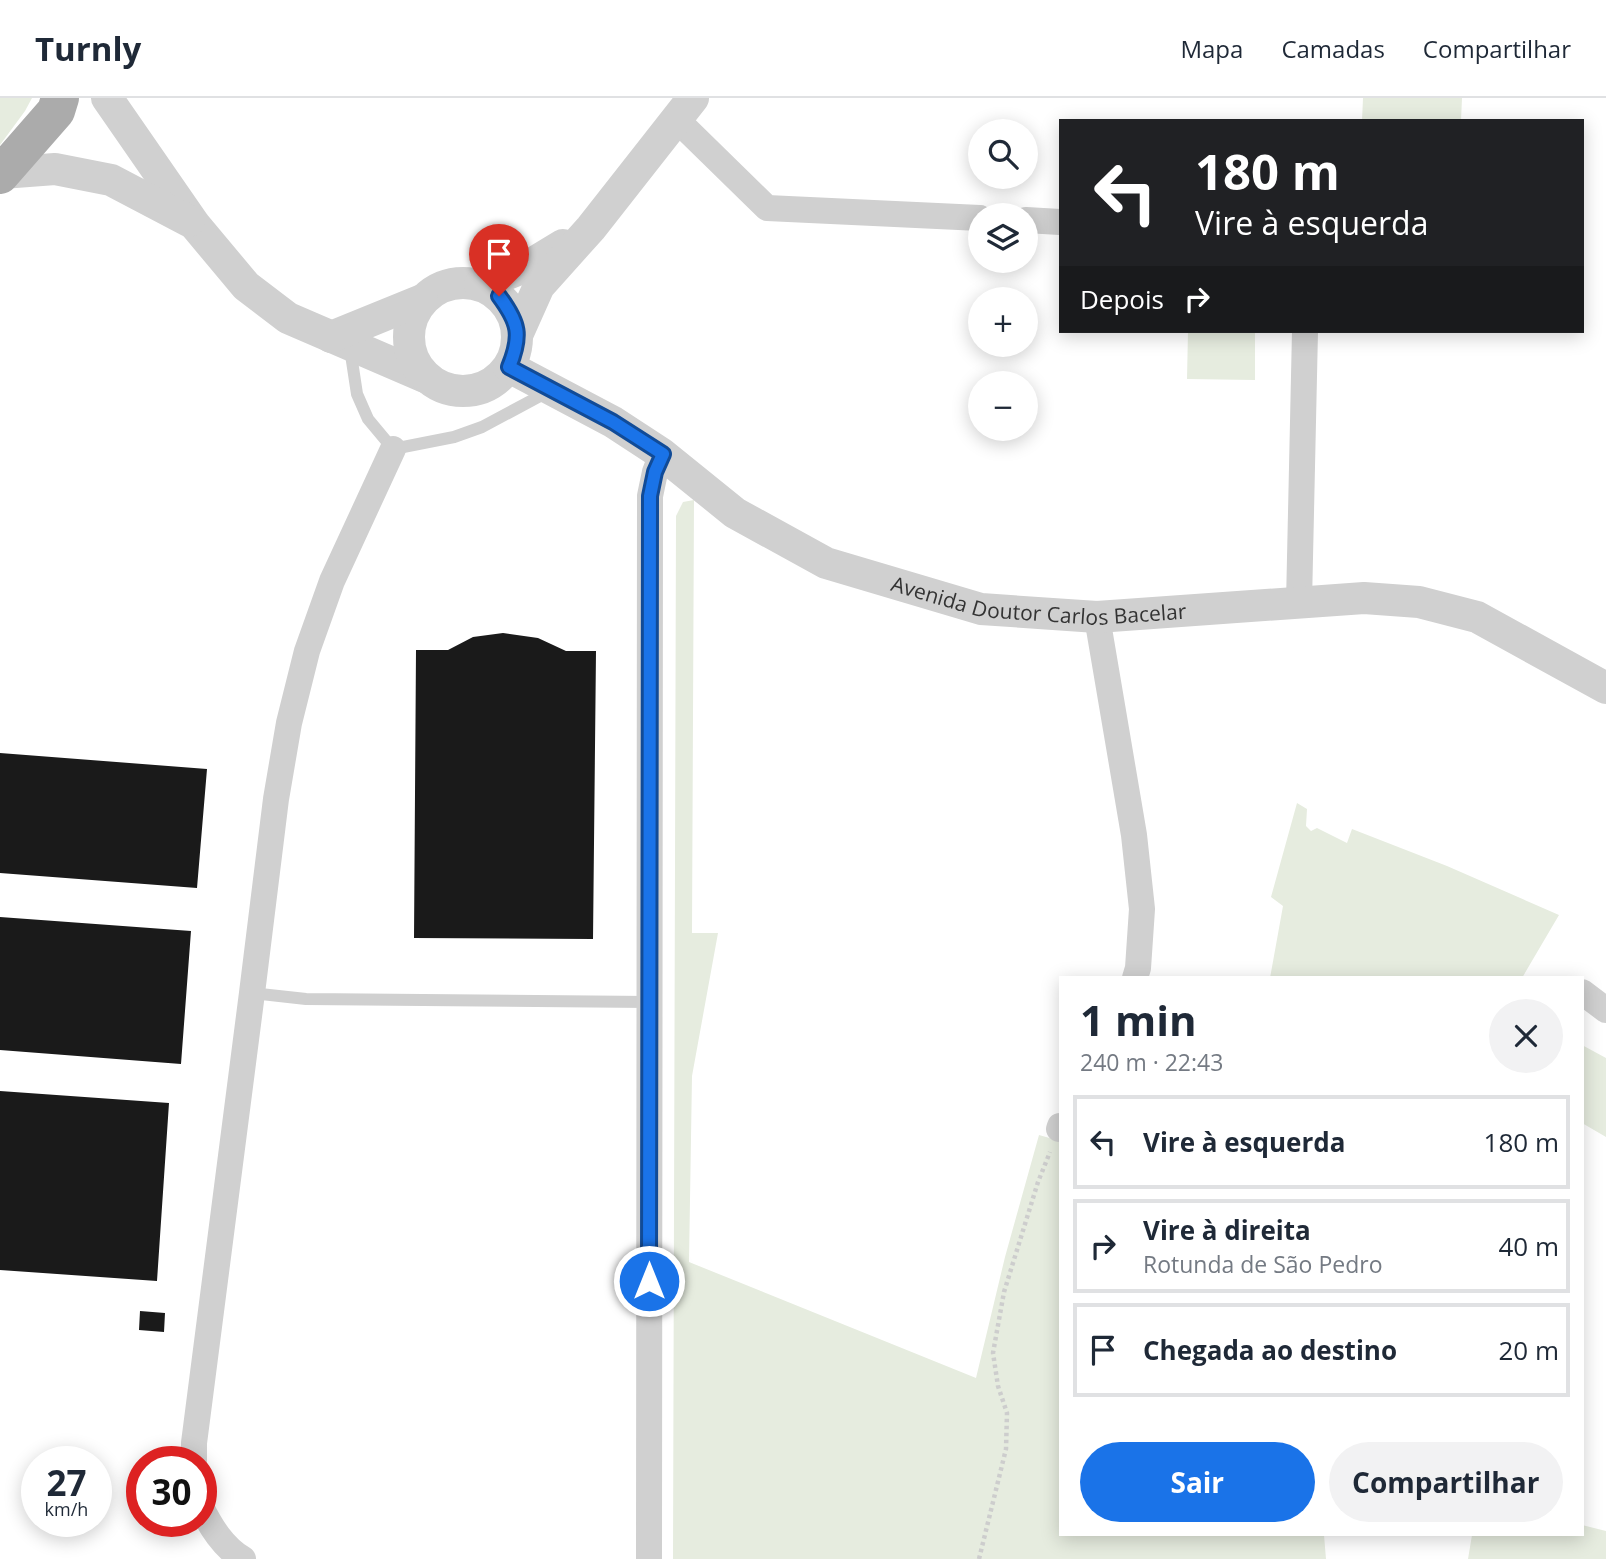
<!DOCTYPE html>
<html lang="pt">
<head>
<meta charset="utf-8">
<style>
	body { margin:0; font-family:"Open Sans",sans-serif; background:#f2f2f3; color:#1f2937; height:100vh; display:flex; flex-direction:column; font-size:26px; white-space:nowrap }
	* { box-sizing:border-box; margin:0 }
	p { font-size:23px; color:#747a83 }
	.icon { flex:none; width:38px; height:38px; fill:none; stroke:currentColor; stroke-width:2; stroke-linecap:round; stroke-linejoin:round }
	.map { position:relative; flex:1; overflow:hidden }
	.sheet { position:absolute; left:1059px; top:878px; width:525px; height:560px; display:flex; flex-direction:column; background:#fff; border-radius:0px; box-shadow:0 4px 18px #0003 }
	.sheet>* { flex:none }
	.banner { position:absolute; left:1059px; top:21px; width:525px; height:214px; border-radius:0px; box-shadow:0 4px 18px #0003; background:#202124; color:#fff; overflow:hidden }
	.buttons { position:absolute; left:968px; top:21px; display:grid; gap:14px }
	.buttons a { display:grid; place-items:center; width:70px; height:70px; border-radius:50%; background:#fff; box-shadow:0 4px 18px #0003; font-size:35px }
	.speed { position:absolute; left:21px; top:1348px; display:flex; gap:14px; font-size:35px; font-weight:700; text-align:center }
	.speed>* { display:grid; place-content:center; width:91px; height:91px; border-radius:50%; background:#fff; box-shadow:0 4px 18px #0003; line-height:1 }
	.speed small { font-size:18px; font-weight:400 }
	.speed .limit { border:10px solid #d22; background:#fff; color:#111 }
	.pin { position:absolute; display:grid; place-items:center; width:60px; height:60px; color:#fff; margin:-72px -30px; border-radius:50% 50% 50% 0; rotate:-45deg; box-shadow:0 0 7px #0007 }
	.pin .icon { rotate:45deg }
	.me { position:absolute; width:77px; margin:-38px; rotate:0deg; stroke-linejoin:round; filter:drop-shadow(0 0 5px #0008) }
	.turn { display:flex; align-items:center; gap:24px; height:147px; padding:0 21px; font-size:32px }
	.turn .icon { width:91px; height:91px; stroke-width:2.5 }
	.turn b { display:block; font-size:49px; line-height:60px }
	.then { display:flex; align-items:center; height:66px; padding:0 21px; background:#0003; gap:14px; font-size:26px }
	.round { display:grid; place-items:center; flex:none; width:74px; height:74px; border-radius:37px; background:#f2f2f3 }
	.head { display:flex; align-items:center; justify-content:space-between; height:119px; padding:0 21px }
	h1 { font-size:42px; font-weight:700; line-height:52px }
	.button { display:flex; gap:14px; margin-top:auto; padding:14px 21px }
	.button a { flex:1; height:80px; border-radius:42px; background:#1a73e8; color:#fff; font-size:28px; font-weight:700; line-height:80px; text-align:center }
	.button a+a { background:#f2f2f3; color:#1f2937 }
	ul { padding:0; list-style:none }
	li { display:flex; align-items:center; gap:21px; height:94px; margin:0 14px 10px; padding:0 7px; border:4px solid #e0e1e3; border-radius:0px }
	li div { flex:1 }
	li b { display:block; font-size:26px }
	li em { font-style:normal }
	header { display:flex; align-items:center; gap:42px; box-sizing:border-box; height:98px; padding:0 35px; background:#fff; border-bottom:2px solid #e0e1e3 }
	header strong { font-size:33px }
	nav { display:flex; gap:38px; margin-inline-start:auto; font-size:24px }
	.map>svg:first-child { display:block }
	.green { fill:#e6ecdf }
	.building { fill:#1a1a1a }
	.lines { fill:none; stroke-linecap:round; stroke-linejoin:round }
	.path { stroke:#cdcdcd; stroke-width:4.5; stroke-dasharray:3.5 3.5; stroke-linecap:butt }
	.service { stroke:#d0d0d0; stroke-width:12 }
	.minor { stroke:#d0d0d0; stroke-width:26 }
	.tertiary { stroke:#d0d0d0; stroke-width:32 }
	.primary { stroke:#ababab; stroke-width:38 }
	.route-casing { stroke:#114b97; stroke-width:18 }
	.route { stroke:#1a73e8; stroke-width:12 }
	.labels { text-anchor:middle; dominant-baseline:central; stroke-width:7; stroke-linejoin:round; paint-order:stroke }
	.street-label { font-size:21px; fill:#333; stroke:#fff }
</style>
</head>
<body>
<header>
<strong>Turnly</strong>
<nav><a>Mapa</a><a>Camadas</a><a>Compartilhar</a></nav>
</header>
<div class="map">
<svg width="1606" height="1461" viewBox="0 0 1606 1461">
	<rect width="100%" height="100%" fill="#fff"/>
	<path class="green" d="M 0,0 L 32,0 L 25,13 L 0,47 Z
		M 1363,0 L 1462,0 L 1461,23 L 1362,23 Z
		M 1188,233 L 1255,233 L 1255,282 L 1187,281 Z
		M 694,402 L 692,835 L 718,835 L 692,978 L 689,1164 L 976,1280 L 1005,1159 L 1039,1037 L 1060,1043 L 1060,1437 L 1324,1437 L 1326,1461 L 673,1461 L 676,418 L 683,404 Z
		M 1297,705 L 1307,711 L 1306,728 L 1311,733 L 1317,730 L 1347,745 L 1352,731 L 1447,768 L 1559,817 L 1522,880 L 1270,880 L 1283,808 L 1271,799 Z
		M 1582,947 L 1606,960 L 1606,1039 L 1582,1025 Z
		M 1582,1427 L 1606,1433 L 1606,1461 L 1468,1461 L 1472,1437 L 1582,1437 Z"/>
	<path class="building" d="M 503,535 L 538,540 L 566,553 L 596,553 L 593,841 L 414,840 L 416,552 L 448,552 L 473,539 Z
		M 0,655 L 207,671 L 197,790 L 0,775 Z
		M 0,819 L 191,833 L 181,966 L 0,952 Z
		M 0,993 L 169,1005 L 157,1183 L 0,1172 Z
		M 140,1213 L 165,1215 L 164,1234 L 139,1232 Z"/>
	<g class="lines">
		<path class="path" d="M 979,1461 L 1006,1351 L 1007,1315 L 998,1288 L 993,1255 L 1004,1194 L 1038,1084 L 1050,1054"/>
		<path class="service" d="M 350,250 L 357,296 L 368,321 L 393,351 L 454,339 L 482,329 L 540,298
			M 252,895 L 306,901 L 649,904"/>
		<path class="minor" d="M 676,21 L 767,110 L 980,120
			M 1026,122 L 1060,124
			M 1299,505 L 1305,233
			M 1097,519 L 1134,737 L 1142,811 L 1138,870 L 1135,880
			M 1582,894 L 1606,912
			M 1059,1031 L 1060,1028
			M 194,1363 L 194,1345 L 252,895 L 276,701 L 289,625 L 307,553 L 332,483 L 393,351
			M 201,1409 C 211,1429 223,1449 243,1461
			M 649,1461 L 650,398 L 655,374 L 662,356"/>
		<g class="tertiary">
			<path d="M 107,0 L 195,127 L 246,188 L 288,220 L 425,279"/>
			<path d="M 2,75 L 55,71 L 111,82 L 189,123"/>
			<circle cx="463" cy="239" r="54"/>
			<path d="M 480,187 L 530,167 L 563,147"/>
			<path d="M 518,235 L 539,188 L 591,130 L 693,0"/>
			<path d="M 331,239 L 422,202"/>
			<path id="s1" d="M 509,269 L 613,324 L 662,356 L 735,415 L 826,465 L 981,511 L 1097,519 L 1364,500 L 1419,504 L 1477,519 L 1606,590"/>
		</g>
		<path class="primary" d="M 0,77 L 56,13 L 60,0"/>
	</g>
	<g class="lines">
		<defs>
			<path id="route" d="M 499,198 C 519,225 522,237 509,269 L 613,324 L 663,356 L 655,374 L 650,398 L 649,1183"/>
		</defs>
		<use href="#route" class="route-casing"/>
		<use href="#route" class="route"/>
	</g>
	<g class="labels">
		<g class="street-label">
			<text stroke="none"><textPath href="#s1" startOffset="592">Avenida Doutor Carlos Bacelar</textPath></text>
		</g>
	</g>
</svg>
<div class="buttons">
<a><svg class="icon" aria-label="search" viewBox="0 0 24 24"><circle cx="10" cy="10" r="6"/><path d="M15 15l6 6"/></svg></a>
<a><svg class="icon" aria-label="layers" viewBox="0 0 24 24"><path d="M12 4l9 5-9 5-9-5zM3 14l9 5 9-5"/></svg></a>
<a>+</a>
<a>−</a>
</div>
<div class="speed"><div>27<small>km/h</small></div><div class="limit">30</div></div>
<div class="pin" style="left:499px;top:198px;background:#d93025"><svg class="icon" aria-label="arrive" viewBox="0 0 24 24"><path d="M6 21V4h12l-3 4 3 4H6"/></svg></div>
<svg class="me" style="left:649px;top:1183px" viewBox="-20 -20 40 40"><circle r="17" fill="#1a73e8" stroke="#fff" stroke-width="3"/><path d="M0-11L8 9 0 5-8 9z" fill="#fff"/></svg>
<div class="banner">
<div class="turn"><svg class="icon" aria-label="left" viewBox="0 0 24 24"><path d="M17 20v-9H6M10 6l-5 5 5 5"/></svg><div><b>180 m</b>Vire à esquerda</div></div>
<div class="then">Depois<svg class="icon" aria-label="right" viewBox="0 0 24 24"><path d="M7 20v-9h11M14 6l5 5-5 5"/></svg></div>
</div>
<section class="sheet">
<div class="head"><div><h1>1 min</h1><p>240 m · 22:43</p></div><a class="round"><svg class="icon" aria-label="close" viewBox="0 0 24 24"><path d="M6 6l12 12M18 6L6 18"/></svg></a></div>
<ul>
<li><svg class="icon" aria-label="left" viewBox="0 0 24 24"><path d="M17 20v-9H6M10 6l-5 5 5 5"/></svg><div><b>Vire à esquerda</b></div><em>180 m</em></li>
<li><svg class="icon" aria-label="right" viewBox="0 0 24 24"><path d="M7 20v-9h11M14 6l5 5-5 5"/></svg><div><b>Vire à direita</b><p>Rotunda de São Pedro</p></div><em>40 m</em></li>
<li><svg class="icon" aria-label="arrive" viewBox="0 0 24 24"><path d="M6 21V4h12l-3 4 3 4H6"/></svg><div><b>Chegada ao destino</b></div><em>20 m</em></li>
</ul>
<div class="button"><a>Sair</a><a>Compartilhar</a></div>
</section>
</div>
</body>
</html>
